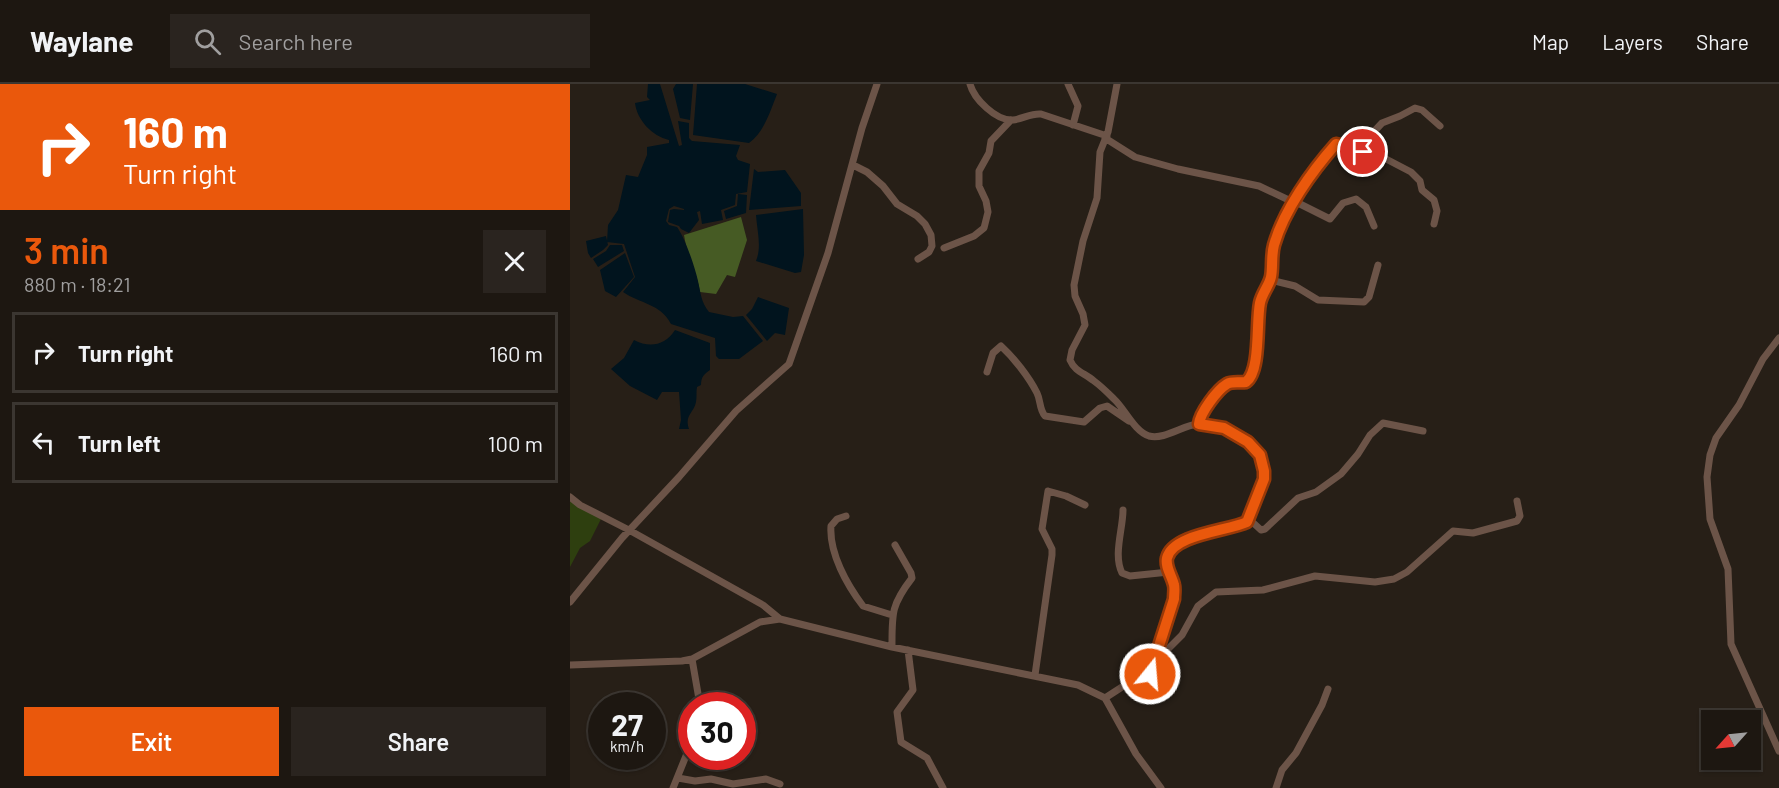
<!DOCTYPE html>
<html lang="en">
<head>
<meta charset="utf-8">
<style>
	body { margin:0; font-family:Barlow,sans-serif; background:#2a241f; color:#f1f3f6; height:100vh; display:flex; flex-direction:column; font-size:22px; white-space:nowrap }
	* { box-sizing:border-box; margin:0 }
	p { font-size:20px; color:#a09f9f }
	.icon { flex:none; width:33px; height:33px; fill:none; stroke:currentColor; stroke-width:2; stroke-linecap:round; stroke-linejoin:round }
	.map { position:relative; flex:1; overflow:hidden }
	.side { display:flex; flex-direction:column; background:#1d1711; width:570px }
	.side>* { flex:none }
	.hud { background:#ea580c; color:#fff; overflow:hidden }
	.needle { width:39px; rotate:243deg }
	.tools { position:absolute; left:1131px; top:626px; display:grid; gap:12px }
	.tools a { display:grid; place-items:center; width:60px; height:60px; border-radius:0px; background:#1d1711; box-shadow:0 2px 4px #0004,0 0 0 2px #3b3631; font-size:30px }
	.speed { position:absolute; left:18px; top:608px; display:flex; gap:12px; font-size:30px; font-weight:700; text-align:center }
	.speed>* { display:grid; place-content:center; width:78px; height:78px; border-radius:50%; background:#1d1711; box-shadow:0 2px 4px #0004,0 0 0 2px #3b3631; line-height:1 }
	.speed small { font-size:15px; font-weight:400 }
	.speed .limit { border:9px solid #d22; background:#fff; color:#111 }
	.pin { position:absolute; display:grid; place-items:center; width:51px; height:51px; color:#fff; margin:-26px; border:3px solid #fff; border-radius:50%; box-shadow:0 2px 6px #0007 }
	.me { position:absolute; width:66px; margin:-33px; rotate:17deg; stroke-linejoin:round; filter:drop-shadow(0 0 4px #0008) }
	.turn { display:flex; align-items:center; gap:21px; height:126px; padding:0 24px; font-size:27px }
	.turn .icon { width:78px; height:78px; stroke-width:2.5 }
	.turn b { display:block; font-size:42px; line-height:51px }
	.round { display:grid; place-items:center; flex:none; width:63px; height:63px; border-radius:0px; background:#2a241f }
	.headline { display:flex; align-items:center; justify-content:space-between; height:102px; padding:0 24px }
	h1 { font-size:36px; font-weight:600; line-height:45px; color:#ea580c }
	.primary-button { display:flex; gap:12px; margin-top:auto; padding:12px 24px }
	.primary-button a { flex:1; height:69px; border-radius:0px; background:#ea580c; color:#fff; font-size:24px; font-weight:600; line-height:69px; text-align:center }
	.primary-button a+a { background:#2a241f; color:#f1f3f6 }
	ul { padding:0; list-style:none }
	li { display:flex; align-items:center; gap:18px; height:81px; margin:0 12px 9px; padding:0 12px; border:3px solid #3b3631; border-radius:0px }
	li div { flex:1 }
	li b { display:block; font-size:22px }
	li em { font-style:normal }
	header { display:flex; align-items:center; gap:36px; box-sizing:border-box; height:84px; padding:0 30px; background:#1d1711; border-bottom:2px solid #3b3631 }
	header strong { font-size:28px }
	nav { display:flex; gap:33px; margin-inline-start:auto; font-size:21px }
	.search { width:420px; height:54px; background:#2a241f; display:flex; align-items:center; gap:15px; box-sizing:border-box; padding:0 21px; border-radius:0px; color:#a09f9f; font-size:22px }
	main { display:flex; flex:1; min-height:0 }
	.map>svg:first-child { display:block }
	.green { fill:#2e3f0f }
	.forest { fill:#465b24 }
	.water { fill:#01141e }
	.lines { fill:none; stroke-linecap:round; stroke-linejoin:round }
	.street { stroke:#6c5448; stroke-width:7 }
	.route-casing { stroke:#983908; stroke-width:15 }
	.route { stroke:#ea580c; stroke-width:10 }
</style>
</head>
<body>
<header>
<strong>Waylane</strong>
<div class="search"><svg class="icon" aria-label="search" viewBox="0 0 24 24"><circle cx="10" cy="10" r="6"/><path d="M15 15l6 6"/></svg>Search here</div>
<nav><a>Map</a><a>Layers</a><a>Share</a></nav>
</header>
<main>
<section class="side">
<div class="hud">
<div class="turn"><svg class="icon" aria-label="right" viewBox="0 0 24 24"><path d="M7 20v-9h11M14 6l5 5-5 5"/></svg><div><b>160 m</b>Turn right</div></div>
</div>
<div class="headline"><div><h1>3 min</h1><p>880 m · 18:21</p></div><a class="round"><svg class="icon" aria-label="close" viewBox="0 0 24 24"><path d="M6 6l12 12M18 6L6 18"/></svg></a></div>
<ul>
<li><svg class="icon" aria-label="right" viewBox="0 0 24 24"><path d="M7 20v-9h11M14 6l5 5-5 5"/></svg><div><b>Turn right</b></div><em>160 m</em></li>
<li><svg class="icon" aria-label="left" viewBox="0 0 24 24"><path d="M17 20v-9H6M10 6l-5 5 5 5"/></svg><div><b>Turn left</b></div><em>100 m</em></li>
</ul>
<div class="primary-button"><a>Exit</a><a>Share</a></div>
</section>
<div class="map">
<svg width="1209" height="704" viewBox="0 0 1209 704">
	<rect width="100%" height="100%" fill="#271f17"/>
	<path class="green" d="M 0,418 L 1,418 L 31,435 L 20,457 L 10,464 L 0,483 Z"/>
	<path class="forest" d="M 171,133 L 177,156 L 165,193 L 157,191 L 146,210 L 130,208 C 127,188 117,171 114,151 Z"/>
	<path class="water" d="M 78,0 L 90,0 L 109,62 L 112,61 L 108,37 L 119,39 L 119,54 L 122,57 L 170,61 L 166,72 L 168,76 L 180,80 L 177,108 L 166,110 L 165,121 L 151,126 L 153,136 L 132,140 L 130,127 L 127,128 L 129,136 L 119,149 L 111,145 L 109,142 L 98,138 L 100,126 L 104,125 L 114,126 L 114,125 L 104,122 L 99,125 L 96,137 L 99,141 L 107,143 C 115,154 125,183 128,197 C 131,210 131,218 139,228 L 163,233 L 173,232 L 193,257 L 169,275 L 149,275 L 146,272 L 145,254 L 101,240 C 90,219 70,220 53,208 L 65,193 L 54,160 L 37,158 L 38,141 L 48,126 L 56,91 L 68,93 L 77,71 L 77,63 L 99,59 L 99,56 C 82,52 67,36 65,19 L 80,16 L 77,13 Z
		M 106,0 L 123,0 L 120,36 L 110,34 L 103,5 Z
		M 127,0 L 175,0 L 207,10 C 200,28 194,48 179,59 L 123,51 Z
		M 184,85 L 188,88 L 215,86 L 231,109 L 231,122 L 179,126 Z
		M 168,110 L 177,111 L 176,129 L 156,135 L 154,127 L 167,122 Z
		M 233,125 L 234,171 L 231,188 L 225,189 L 186,177 C 192,162 187,147 186,131 Z
		M 36,152 L 38,161 L 33,166 L 21,174 L 18,169 L 16,157 Z
		M 40,161 L 52,161 L 54,167 L 28,183 L 23,175 L 36,167 Z
		M 55,169 L 64,193 L 46,213 L 35,207 L 30,186 Z
		M 188,213 L 219,224 L 215,251 L 205,249 L 197,257 L 176,231 L 182,225 Z
		M 105,246 L 140,259 L 140,286 C 134,290 131,293 131,301 L 127,303 C 126,308 127,313 126,318 C 124,329 114,331 119,345 L 109,345 L 111,336 L 109,308 L 92,308 L 87,316 L 60,302 L 41,285 L 54,274 L 64,256 C 79,264 95,262 105,246 Z"/>
	<g class="lines">
		<path class="street" d="M 400,0 C 404,15 426,37 443,36 C 453,35 461,29 471,30 L 537,52
			M 498,0 L 508,22 L 503,41
			M 535,54 L 565,73 L 608,85 L 689,102 L 723,118
			M 795,64 L 841,88 L 850,97 L 852,106 L 864,116 L 867,127 L 864,140
			M 283,81 L 297,88 L 313,102 L 327,120 L 347,132 L 355,140 L 361,151 L 362,162 L 359,168 L 348,175
			M 724,117 L 760,135 L 773,119 L 786,115 L 796,123 L 804,142
			M 374,164 L 404,152 L 414,144 L 418,128 L 416,117 L 409,102 L 409,87 L 419,69 L 421,57 L 441,36
			M 700,196 L 725,202 L 748,216 L 794,218 L 799,213 L 808,181
			M 1209,254 L 1193,275 L 1169,321 L 1146,354 L 1140,371 L 1137,393 L 1140,435 L 1158,485 L 1161,560 L 1209,667
			M 417,288 L 423,269 L 431,262 C 444,274 459,293 467,309 C 471,317 469,325 475,332 L 514,338 L 530,324 L 537,322 L 559,337
			M 629,340 C 630,329 647,306 657,300 C 662,297 670,299 676,299 L 681,294 L 685,281 L 690,220 L 700,196 L 704,160 L 723,118 L 762,64 L 766,60 C 776,61 779,70 790,71 L 793,68 L 799,53 L 812,39 L 830,32 L 845,24 L 852,26 L 870,42
			M 0,413 L 10,421 L 59,446 L 193,521 L 210,535
			M 553,426 C 553,445 543,471 552,489 L 560,492 L 599,488
			M 276,432 L 267,435 L 261,442 C 259,469 277,501 293,522 L 322,531
			M 679,435 L 691,446 L 695,445 L 728,414 L 746,408 L 771,390 L 788,370 L 800,351 L 813,339 L 853,347
			M 0,518 L 52,454 L 109,393 L 166,327 L 219,280 L 258,169 L 292,44 L 307,0
			M 322,563 C 322,530 321,521 342,494 L 341,489 L 325,461
			M 338,566 L 343,606 L 327,628 L 331,658 L 357,674 L 373,704
			M 122,575 L 130,621
			M 585,578 L 612,551 L 628,522 L 646,508 L 693,506 L 745,492 L 805,498 L 824,495 L 837,488 L 883,447 L 903,449 L 947,437 L 950,432 L 947,417
			M 0,581 L 112,577 L 122,575 L 190,538 L 210,535 L 322,563 L 508,601 L 535,614 L 566,670 L 591,704
			M 465,591 L 482,471 L 482,465 L 472,445 L 478,407 L 496,412 L 515,421
			M 535,614 L 552,603 L 577,593 L 580,590 L 604,515 C 604,510 605,505 604,501 C 602,492 594,483 597,474 C 603,450 658,447 677,438 L 694,395 C 696,362 658,338 627,340 C 612,342 594,356 579,352 C 564,347 555,325 544,315 C 538,309 531,302 524,297 C 515,289 505,288 500,276 L 502,266 L 515,241 L 513,230 L 505,212 L 504,201 L 513,157 L 527,114 L 530,68 L 538,48 L 547,0
			M 108,694 L 125,697 L 141,695 L 163,700 L 196,695 L 210,700
			M 103,704 L 122,657
			M 706,704 L 712,686 L 726,669 L 752,621 L 758,605"/>
	</g>
	<g class="lines">
		<defs>
			<path id="route" d="M 580,590 L 604,515 C 604,510 605,505 604,501 C 602,492 595,483 597,474 C 603,450 658,447 677,438 L 694,395 L 694,387 L 690,371 L 678,358 L 654,344 L 629,340 C 630,329 647,306 657,300 C 662,297 670,299 676,298 C 691,287 686,238 690,219 C 692,209 699,202 701,193 C 703,183 701,172 704,161 C 714,126 742,87 766,60 C 776,61 779,70 790,71 L 793,68"/>
		</defs>
		<use href="#route" class="route-casing"/>
		<use href="#route" class="route"/>
	</g>
</svg>
<div class="tools">
<a><svg class="needle" viewBox="-14 -14 28 28"><path d="M0-13l5 13h-10z" fill="#e53935"/><path d="M0 13l5-13h-10z" fill="#a09f9f"/></svg></a>
</div>
<div class="speed"><div>27<small>km/h</small></div><div class="limit">30</div></div>
<div class="pin" style="left:793px;top:68px;background:#d93025"><svg class="icon" aria-label="arrive" viewBox="0 0 24 24"><path d="M6 21V4h12l-3 4 3 4H6"/></svg></div>
<svg class="me" style="left:580px;top:590px" viewBox="-20 -20 40 40"><circle r="17" fill="#ea580c" stroke="#fff" stroke-width="3"/><path d="M0-11L8 9 0 5-8 9z" fill="#fff"/></svg>
</div>
</main>
</body>
</html>
